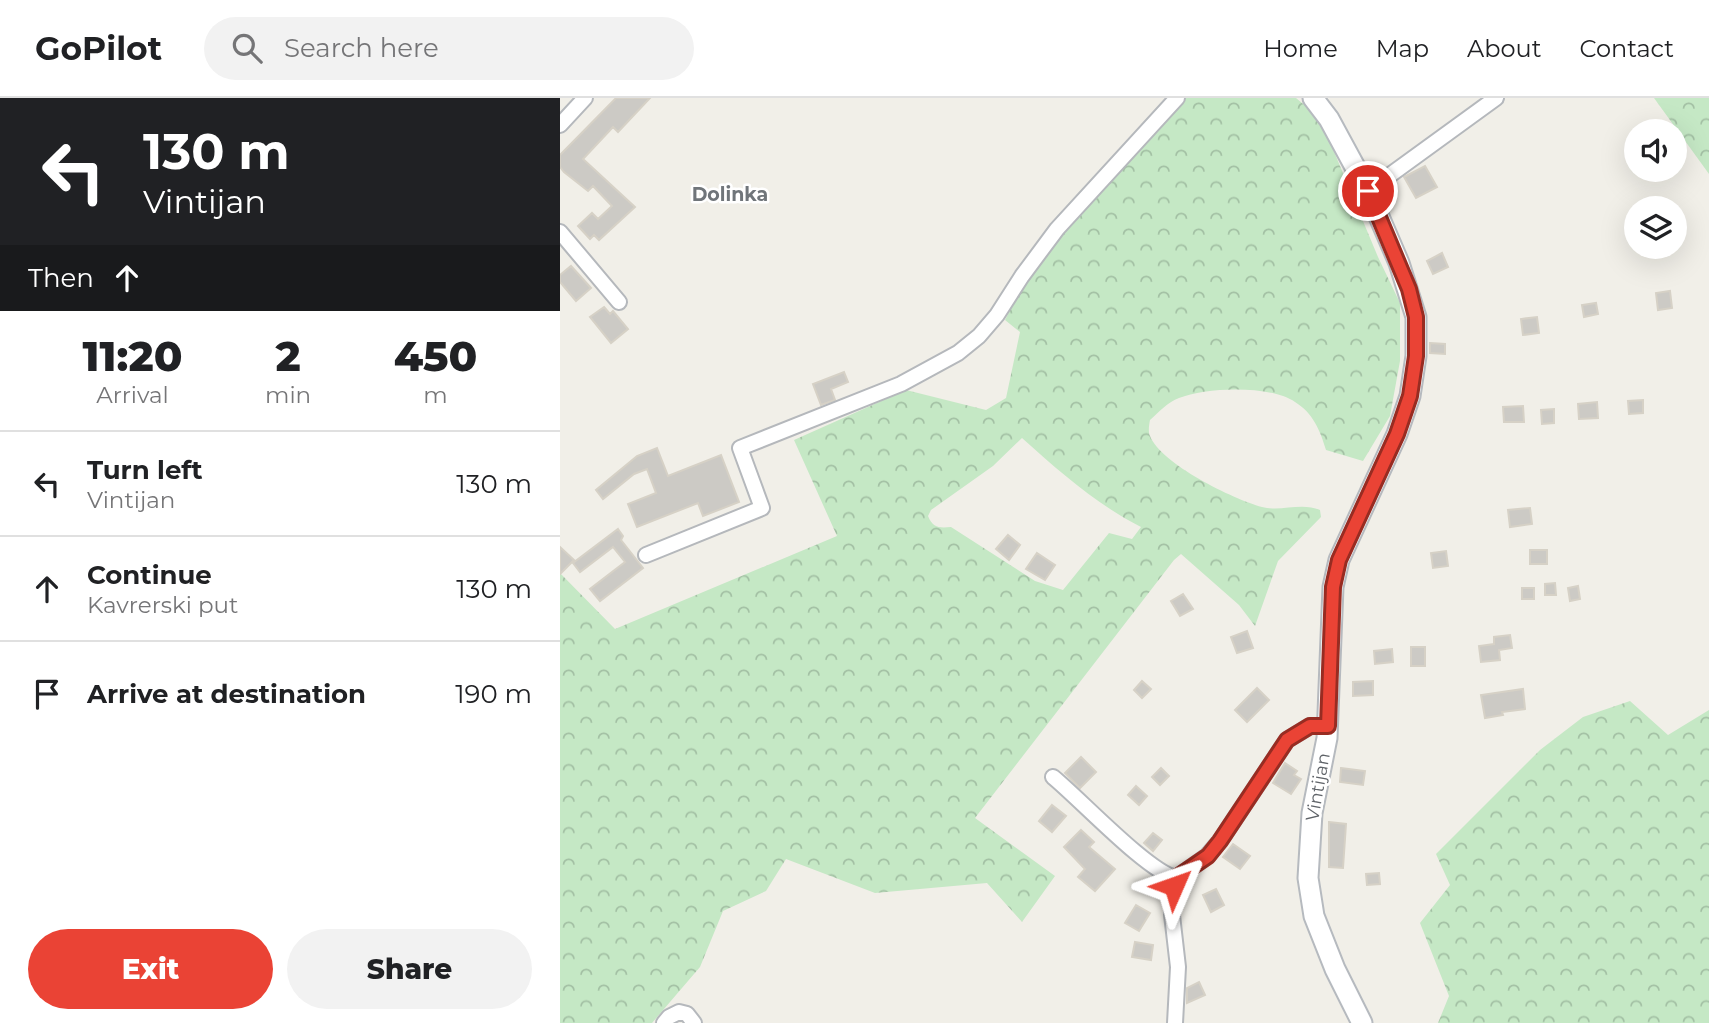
<!DOCTYPE html>
<html lang="en">
<head>
<meta charset="utf-8">
<style>
	body { margin:0; font-family:Montserrat,sans-serif; background:#f2f2f2; color:#202124; height:100vh; display:flex; flex-direction:column; font-size:26px; white-space:nowrap }
	* { box-sizing:border-box; margin:0 }
	p { font-size:23px; color:#757577 }
	.icon { flex:none; width:38px; height:38px; fill:none; stroke:currentColor; stroke-width:2; stroke-linecap:round; stroke-linejoin:round }
	.map { position:relative; flex:1; overflow:hidden }
	.panel { display:flex; flex-direction:column; background:#fff; width:560px }
	.panel>* { flex:none }
	.hud { background:#202124; color:#fff; overflow:hidden }
	.buttons { position:absolute; left:1064px; top:21px; display:grid; gap:14px }
	.buttons a { display:grid; place-items:center; width:63px; height:63px; border-radius:50%; background:#fff; box-shadow:0 7px 28px #0002; font-size:35px }
	.pin { position:absolute; display:grid; place-items:center; width:60px; height:60px; color:#fff; margin:-30px; border:4px solid #fff; border-radius:50%; box-shadow:0 2px 7px #0007 }
	.me { position:absolute; width:77px; margin:-38px; rotate:47deg; stroke-linejoin:round; filter:drop-shadow(0 0 5px #0008) }
	.turn { display:flex; align-items:center; gap:24px; height:147px; padding:0 28px; font-size:32px }
	.turn .icon { width:91px; height:91px; stroke-width:2.5 }
	.turn b { display:block; font-size:49px; line-height:60px }
	.then { display:flex; align-items:center; height:66px; padding:0 28px; background:#0003; gap:14px; font-size:26px }
	.eta { display:flex; justify-content:space-evenly; align-items:center; height:119px; text-align:center }
	.eta b { font-size:42px; font-weight:800; line-height:49px }
	.primary-button { display:flex; gap:14px; margin-top:auto; padding:14px 28px }
	.primary-button a { flex:1; height:80px; border-radius:42px; background:#ea4335; color:#fff; font-size:28px; font-weight:800; line-height:80px; text-align:center }
	.primary-button a+a { background:#f2f2f2; color:#202124 }
	ul { padding:0; list-style:none }
	li { display:flex; align-items:center; gap:21px; height:105px; padding:0 28px; border-top:2px solid #e0e0e0 }
	li div { flex:1 }
	li b { display:block; font-size:26px }
	li em { font-style:normal }
	header { display:flex; align-items:center; gap:42px; box-sizing:border-box; height:98px; padding:0 35px; background:#fff; border-bottom:2px solid #e0e0e0 }
	header strong { font-size:33px }
	nav { display:flex; gap:38px; margin-inline-start:auto; font-size:24px }
	.search { width:490px; height:63px; background:#f2f2f2; display:flex; align-items:center; gap:18px; box-sizing:border-box; padding:0 24px; border-radius:38px; color:#757577; font-size:26px }
	main { display:flex; flex:1; min-height:0 }
	.map>svg:first-child { display:block }
	.forest { fill:url(#forest-crowns); fill-rule:evenodd }
	.building { fill:#cccac5; stroke:#d6d1c6; stroke-width:2 }
	.lines { fill:none; stroke-linecap:round; stroke-linejoin:round }
	.minor-casing { stroke:#b5b8bc; stroke-width:18 }
	.secondary-casing { stroke:#b6babf; stroke-width:23 }
	.minor { stroke:#fff; stroke-width:14 }
	.secondary { stroke:#fff; stroke-width:19 }
	.route-casing { stroke:#982c22; stroke-width:18 }
	.route { stroke:#ea4335; stroke-width:12 }
	.labels { text-anchor:middle; dominant-baseline:central; stroke-width:5; stroke-linejoin:round; paint-order:stroke }
	.street-label { font-size:18px; fill:#5f6368; stroke:#fff }
	.neighbourhood-label { font-size:19px; font-weight:bold; fill:#70757a; stroke:#fff }
</style>
</head>
<body>
<header>
<strong>GoPilot</strong>
<div class="search"><svg class="icon" aria-label="search" viewBox="0 0 24 24"><circle cx="10" cy="10" r="6"/><path d="M15 15l6 6"/></svg>Search here</div>
<nav><a>Home</a><a>Map</a><a>About</a><a>Contact</a></nav>
</header>
<main>
<section class="panel">
<div class="hud">
<div class="turn"><svg class="icon" aria-label="left" viewBox="0 0 24 24"><path d="M17 20v-9H6M10 6l-5 5 5 5"/></svg><div><b>130 m</b>Vintijan</div></div>
<div class="then">Then<svg class="icon" aria-label="ahead" viewBox="0 0 24 24"><path d="M12 20V5M6 11l6-6 6 6"/></svg></div>
</div>
<div class="eta">
<div><b>11:20</b><p>Arrival</p></div>
<div><b>2</b><p>min</p></div>
<div><b>450</b><p>m</p></div>
</div>
<ul>
<li><svg class="icon" aria-label="left" viewBox="0 0 24 24"><path d="M17 20v-9H6M10 6l-5 5 5 5"/></svg><div><b>Turn left</b><p>Vintijan</p></div><em>130 m</em></li>
<li><svg class="icon" aria-label="ahead" viewBox="0 0 24 24"><path d="M12 20V5M6 11l6-6 6 6"/></svg><div><b>Continue</b><p>Kavrerski put</p></div><em>130 m</em></li>
<li><svg class="icon" aria-label="arrive" viewBox="0 0 24 24"><path d="M6 21V4h12l-3 4 3 4H6"/></svg><div><b>Arrive at destination</b></div><em>190 m</em></li>
</ul>
<div class="primary-button"><a>Exit</a><a>Share</a></div>
</section>
<div class="map">
<svg width="1149" height="925" viewBox="0 0 1149 925">
	<defs>
		<pattern id="forest-crowns" width="20" height="18" patternUnits="userSpaceOnUse" patternTransform="scale(1.75)"><rect width="20" height="18" fill="#c5e8c5"/><path d="M2 6a3 3 0 1 1 6 0M12 15a3 3 0 1 1 6 0" fill="none" stroke="#a3c0a4"/></pattern>
	</defs>
	<rect width="100%" height="100%" fill="#f1efe8"/>
	<path class="forest" d="M 623,0 L 736,0 L 760,20 L 818,159 L 840,205 L 840,263 L 830,318 L 803,363 L 766,352 C 760,332 753,315 735,304 C 710,287 647,289 619,300 C 608,304 599,314 590,322 C 589,327 588,334 590,338 C 601,366 673,401 702,409 C 721,414 741,404 760,412 L 761,419 L 718,463 L 695,528 L 679,507 L 621,456 L 614,462 L 415,720 L 495,778 L 462,824 L 427,785 L 315,795 L 226,761 L 206,793 L 163,813 L 140,869 L 92,925 L 0,925 L 0,475 L 55,531 L 277,438 L 234,342 L 346,292 L 426,312 L 446,300 L 460,234 L 445,222 L 473,167 ZM 462,340 C 500,374 536,406 581,429 L 572,441 L 549,435 L 503,492 L 475,483 L 391,429 C 379,430 373,430 368,418 L 371,412 L 433,368 Z
		M 1094,0 L 1149,0 L 1149,76 Z
		M 1070,603 L 1108,637 L 1149,612 L 1149,925 L 878,925 L 889,898 L 860,825 L 890,787 L 876,756 L 980,652 L 1023,619 Z"/>
	<path class="building" d="M 56,0 L 90,0 L 58,34 L 53,29 L 23,61 L 75,109 L 39,142 L 34,137 L 30,141 L 18,128 L 32,115 L 38,121 L 52,108 L 33,88 L 28,93 L 4,74 L 0,69 L 0,57 Z
		M 865,68 L 877,89 L 856,100 L 844,79 Z
		M 882,155 L 888,169 L 873,176 L 867,163 Z
		M 11,168 L 31,190 L 16,203 L 0,184 L 0,177 Z
		M 1110,193 L 1112,210 L 1098,212 L 1096,195 Z
		M 1036,205 L 1038,216 L 1024,219 L 1022,207 Z
		M 44,209 L 50,216 L 53,213 L 68,231 L 51,245 L 30,219 Z
		M 977,219 L 979,235 L 963,237 L 961,221 Z
		M 870,245 L 885,246 L 885,256 L 870,255 Z
		M 284,274 L 288,284 L 271,291 L 275,302 L 261,307 L 253,286 Z
		M 1083,302 L 1083,315 L 1069,316 L 1068,303 Z
		M 1037,304 L 1038,320 L 1019,321 L 1018,306 Z
		M 963,308 L 964,324 L 944,324 L 943,309 Z
		M 994,311 L 994,325 L 982,326 L 981,312 Z
		M 97,350 L 108,378 L 161,357 L 179,404 L 143,418 L 138,405 L 77,429 L 68,406 L 96,395 L 87,371 L 74,376 L 43,401 L 36,392 L 77,358 Z
		M 970,410 L 972,426 L 950,429 L 948,412 Z
		M 58,431 L 63,438 L 61,442 L 83,470 L 40,503 L 30,491 L 65,464 L 53,449 L 20,474 L 13,465 Z
		M 448,437 L 460,447 L 449,462 L 436,451 Z
		M 0,449 L 14,462 L 0,476 Z
		M 970,452 L 987,452 L 987,466 L 970,466 Z
		M 886,453 L 888,468 L 873,470 L 871,455 Z
		M 477,455 L 495,467 L 485,482 L 466,471 Z
		M 995,485 L 996,497 L 985,497 L 985,486 Z
		M 1018,488 L 1020,501 L 1010,503 L 1008,490 Z
		M 962,490 L 974,490 L 974,501 L 962,501 Z
		M 623,496 L 633,511 L 620,518 L 611,503 Z
		M 687,533 L 693,550 L 677,555 L 671,539 Z
		M 950,537 L 952,550 L 939,552 L 940,562 L 921,564 L 919,548 L 934,546 L 934,539 Z
		M 851,549 L 865,549 L 865,568 L 851,568 Z
		M 832,551 L 833,564 L 815,566 L 814,553 Z
		M 582,583 L 591,591 L 582,600 L 574,592 Z
		M 813,583 L 813,597 L 793,598 L 793,584 Z
		M 697,590 L 709,602 L 687,624 L 675,612 Z
		M 963,591 L 965,611 L 942,614 L 943,617 L 925,620 L 921,597 Z
		M 521,659 L 536,674 L 520,690 L 505,675 Z
		M 725,665 L 737,673 L 734,677 L 741,681 L 731,696 L 713,685 Z
		M 601,670 L 609,678 L 600,687 L 592,679 Z
		M 781,670 L 805,673 L 803,687 L 780,684 Z
		M 576,688 L 587,698 L 579,707 L 568,697 Z
		M 492,707 L 506,718 L 492,734 L 479,723 Z
		M 769,724 L 786,726 L 783,770 L 769,769 Z
		M 521,732 L 534,744 L 529,749 L 555,771 L 535,793 L 518,779 L 525,771 L 504,749 Z
		M 593,735 L 602,742 L 593,753 L 584,745 Z
		M 673,746 L 690,758 L 680,771 L 663,759 Z
		M 819,775 L 820,786 L 807,787 L 806,776 Z
		M 656,791 L 664,807 L 651,814 L 643,797 Z
		M 576,807 L 590,815 L 579,833 L 565,825 Z
		M 575,844 L 593,847 L 591,862 L 572,859 Z
		M 639,884 L 645,897 L 627,905 L 627,890 Z"/>
	<g class="lines">
		<defs>
			<path id="minor" d="M 0,27 L 25,0
				M 808,93 L 936,0
				M 0,134 L 59,204
				M 86,457 L 202,410 L 180,350 L 341,286 L 398,255 L 419,238 L 437,217 L 462,178 L 497,131 L 617,0
				M 493,679 C 519,700 588,774 616,780 L 647,758 L 660,743 L 727,642 L 750,628 L 768,628
				M 104,925 L 109,919 L 119,914 L 127,916 L 134,925
				M 615,925 L 618,869 L 612,817 L 616,780"/>
			<path id="secondary" d="M 753,0 L 769,21 L 808,93 L 839,165 L 856,219 L 856,258 L 850,298 L 837,336 L 779,462 L 773,489 L 767,640 L 752,715 L 748,780 L 754,818 L 775,871 L 802,925"/>
		</defs>
		<use href="#minor" class="minor-casing"/>
		<use href="#secondary" class="secondary-casing"/>
		<use href="#minor" class="minor"/>
		<use href="#secondary" class="secondary"/>
	</g>
	<g class="lines">
		<defs>
			<path id="route" d="M 614,788 L 616,780 L 648,758 L 660,743 L 727,642 L 750,628 L 768,628 L 773,489 L 779,462 L 837,336 L 850,298 L 856,258 L 856,219 L 849,191 L 808,93"/>
		</defs>
		<use href="#route" class="route-casing"/>
		<use href="#route" class="route"/>
	</g>
	<g class="labels">
		<g class="street-label">
			<text transform="translate(758 689) rotate(-80)">Vintijan</text>
		</g>
		<g class="neighbourhood-label">
			<text x="170" y="96">Dolinka</text>
		</g>
	</g>
</svg>
<div class="buttons">
<a><svg class="icon" aria-label="sound" viewBox="0 0 24 24"><path d="M4 9h4l5-4v14l-5-4H4zM17 9q2 3 0 6"/></svg></a>
<a><svg class="icon" aria-label="layers" viewBox="0 0 24 24"><path d="M12 4l9 5-9 5-9-5zM3 14l9 5 9-5"/></svg></a>
</div>
<div class="pin" style="left:808px;top:93px;background:#d93025"><svg class="icon" aria-label="arrive" viewBox="0 0 24 24"><path d="M6 21V4h12l-3 4 3 4H6"/></svg></div>
<svg class="me" style="left:614px;top:788px" viewBox="-20 -20 40 40"><path d="M0-17L14 15 0 8-14 15z" fill="#ea4335" stroke="#fff" stroke-width="4"/></svg>
</div>
</main>
</body>
</html>
